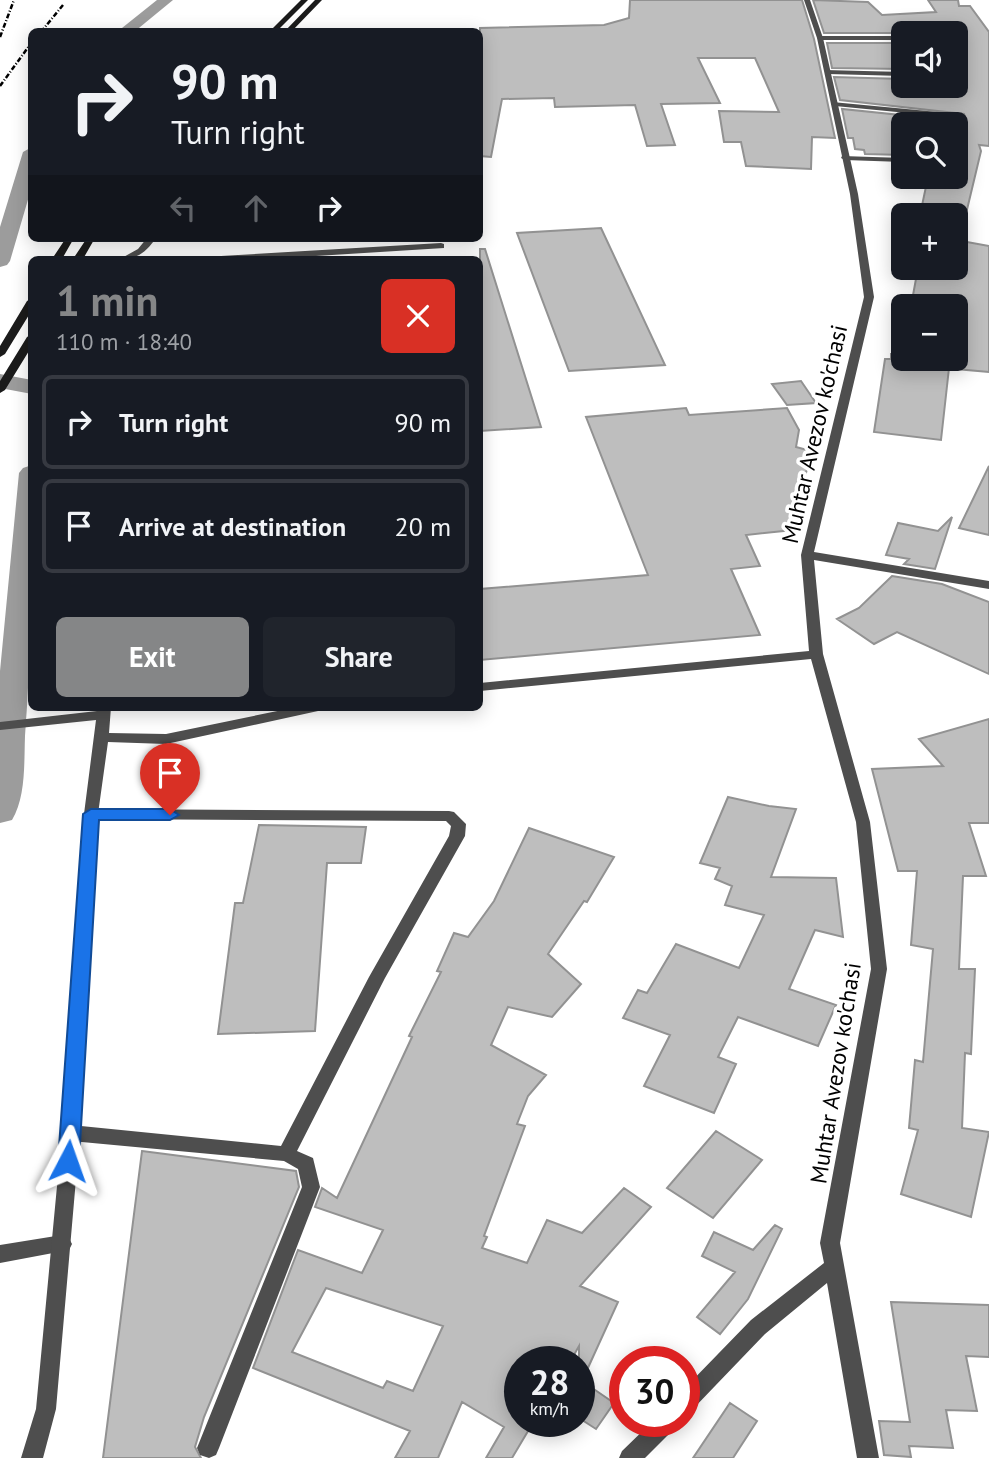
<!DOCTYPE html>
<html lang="en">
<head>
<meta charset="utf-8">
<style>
	body { margin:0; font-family:"PT Sans",sans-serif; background:#20242c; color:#f1f3f6; height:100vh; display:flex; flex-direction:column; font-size:26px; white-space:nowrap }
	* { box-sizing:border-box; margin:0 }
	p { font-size:23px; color:#9ea1a6 }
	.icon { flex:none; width:38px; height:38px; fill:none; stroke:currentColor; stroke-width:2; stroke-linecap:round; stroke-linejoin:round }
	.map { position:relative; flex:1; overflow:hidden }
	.details { position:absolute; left:28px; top:256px; width:455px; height:455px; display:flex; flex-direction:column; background:#171b24; border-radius:10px; box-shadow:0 4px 18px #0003 }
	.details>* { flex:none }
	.hud { position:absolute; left:28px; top:28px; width:455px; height:214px; border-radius:10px; box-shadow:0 4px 18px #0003; background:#171b24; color:#f1f3f6; overflow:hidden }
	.buttons { position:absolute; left:891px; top:21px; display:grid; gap:14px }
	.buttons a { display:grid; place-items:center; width:77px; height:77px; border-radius:10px; background:#171b24; box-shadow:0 4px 18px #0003; font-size:35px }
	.speed { position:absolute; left:504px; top:1346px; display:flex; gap:14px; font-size:35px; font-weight:700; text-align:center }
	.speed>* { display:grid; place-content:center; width:91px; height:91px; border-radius:50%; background:#171b24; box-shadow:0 4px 18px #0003; line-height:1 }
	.speed small { font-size:18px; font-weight:400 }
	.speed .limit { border:10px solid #d22; background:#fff; color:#111 }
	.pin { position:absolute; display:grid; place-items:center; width:60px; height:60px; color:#fff; margin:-72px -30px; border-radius:50% 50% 50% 0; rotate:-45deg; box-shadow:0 0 7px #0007 }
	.pin .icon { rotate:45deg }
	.me { position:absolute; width:77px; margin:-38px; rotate:4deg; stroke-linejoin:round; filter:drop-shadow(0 0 5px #0008) }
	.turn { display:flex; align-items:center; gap:24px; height:147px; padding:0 28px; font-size:32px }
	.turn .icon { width:91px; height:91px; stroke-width:2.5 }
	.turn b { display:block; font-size:49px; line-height:60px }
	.lanes { display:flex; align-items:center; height:66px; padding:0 28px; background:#0003; justify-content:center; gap:35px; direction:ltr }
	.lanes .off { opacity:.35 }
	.round { display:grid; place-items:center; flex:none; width:74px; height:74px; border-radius:10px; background:#20242c }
	.headline { display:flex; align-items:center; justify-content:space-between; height:119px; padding:0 28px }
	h1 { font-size:42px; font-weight:700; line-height:52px; color:#858687 }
	.button { display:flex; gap:14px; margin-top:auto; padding:14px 28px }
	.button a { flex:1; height:80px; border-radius:10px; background:#858687; color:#fff; font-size:28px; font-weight:700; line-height:80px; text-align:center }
	.button a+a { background:#20242c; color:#f1f3f6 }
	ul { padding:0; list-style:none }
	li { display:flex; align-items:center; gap:21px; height:94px; margin:0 14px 10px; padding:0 14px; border:4px solid #363941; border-radius:10px }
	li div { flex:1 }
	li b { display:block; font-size:26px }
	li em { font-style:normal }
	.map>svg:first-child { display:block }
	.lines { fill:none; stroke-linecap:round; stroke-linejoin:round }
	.canal { fill:#9c9c9c; fill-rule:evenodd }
	.building { fill:#bebebe; stroke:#929292; stroke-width:2; fill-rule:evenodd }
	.lane { fill:#4e4e4e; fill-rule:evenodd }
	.street { fill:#4e4e4e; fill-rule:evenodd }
	.secondary { fill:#1b1b1b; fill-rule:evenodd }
	.rail { stroke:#000; stroke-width:2.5; stroke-dasharray:5 2 1 2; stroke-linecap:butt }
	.route { fill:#1a73e8; stroke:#114b97; stroke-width:2 }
	.labels { text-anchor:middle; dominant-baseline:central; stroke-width:7; stroke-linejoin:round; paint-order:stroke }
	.street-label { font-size:23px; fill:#000; stroke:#fff }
</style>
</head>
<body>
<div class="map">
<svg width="989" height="1458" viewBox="0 0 989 1458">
	<rect width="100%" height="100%" fill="#fff"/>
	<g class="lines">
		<path class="canal" d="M 157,0 L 173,0 L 134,32 L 117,32 Z
			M 32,147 L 32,186 L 10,261 L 7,265 L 0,267 L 0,227 L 23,152 Z
			M 0,374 L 32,380 L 32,394 L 0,388 Z
			M 32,465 C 32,556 32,645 25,736 C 24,762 26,797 12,820 L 0,823 L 0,671 L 19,473 L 23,468 Z"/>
	</g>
	<path class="building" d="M 630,0 L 802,0 L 814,39 L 835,138 L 812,137 L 811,169 L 746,166 L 741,142 L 724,142 L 719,111 L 779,112 L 755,58 L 698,58 L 720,103 L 661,104 L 675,145 L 647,146 L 635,105 L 555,107 L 554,98 L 502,99 L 491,157 L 480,156 L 480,28 L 604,25 L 629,18 Z
		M 813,0 L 868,2 L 882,15 L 936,12 L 928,0 L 958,0 L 959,6 L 970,6 L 989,32 L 989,146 L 979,145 L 981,151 L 965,218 L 920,215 L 928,177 L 956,177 L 956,124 L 903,124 L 903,155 L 865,154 L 864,150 L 855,149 L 853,138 L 848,138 L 842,109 L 959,121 L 965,117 L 964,114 L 840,100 L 834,77 L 903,79 L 903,86 L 956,86 L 956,33 L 824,33 Z
		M 827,43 L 903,43 L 903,69 L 832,68 Z
		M 601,228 L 665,365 L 569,371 L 517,233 Z
		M 956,240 L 989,246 L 989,372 L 956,369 L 956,306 L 911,306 L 918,268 L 956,268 Z
		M 480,249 L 485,249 L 541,427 L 480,431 Z
		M 891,354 L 903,355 L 903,359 L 950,359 L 941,440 L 874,432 L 885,359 L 891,359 Z
		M 801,381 L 816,403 L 787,405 L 772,384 Z
		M 686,408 L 689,415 L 787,408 L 799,430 L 796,447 L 811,451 L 793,530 L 746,535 L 760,566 L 731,569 L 760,635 L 480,660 L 480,589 L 648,575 L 586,417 Z
		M 989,466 L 989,535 L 959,528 Z
		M 952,517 L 935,569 L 904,564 L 909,559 L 886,555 L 898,523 L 938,531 Z
		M 892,576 L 942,584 L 989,602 L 989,674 L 897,632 L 874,644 L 837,619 L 859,608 Z
		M 989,719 L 989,823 L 969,823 L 986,876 L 963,876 L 959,969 L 975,969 L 971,1054 L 965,1053 L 962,1128 L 989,1132 L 971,1217 L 901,1194 L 918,1130 L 909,1128 L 915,1060 L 923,1062 L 933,949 L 911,945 L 917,871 L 898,871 L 872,769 L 943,766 L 919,739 Z
		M 728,797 L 769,806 L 796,809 L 771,877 L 836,878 L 843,937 L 815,930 L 789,989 L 836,1005 L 818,1046 L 738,1017 L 718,1057 L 736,1064 L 714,1113 L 644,1086 L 670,1035 L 623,1018 L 638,990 L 647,993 L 676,944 L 739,968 L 764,915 L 725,905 L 732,886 L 715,879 L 720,868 L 700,863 Z
		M 259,825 L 366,827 L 361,863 L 327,863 L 315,1031 L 218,1034 L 235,903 L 243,903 Z
		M 529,828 L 614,857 L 587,902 L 584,901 L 548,954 L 581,984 L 552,1017 L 508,1007 L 491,1045 L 546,1075 L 528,1096 L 517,1124 L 525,1126 L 484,1236 L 487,1237 L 482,1248 L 527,1263 L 547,1220 L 582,1233 L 624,1188 L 651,1207 L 580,1286 L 618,1302 L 582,1381 L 614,1403 L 596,1429 L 579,1418 L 579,1346 L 570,1362 L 520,1362 L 520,1421 L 534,1421 L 512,1458 L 486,1458 L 504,1427 L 462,1402 L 438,1458 L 395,1458 L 410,1431 L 253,1368 L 298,1250 L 362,1273 L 383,1230 L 315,1207 L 322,1188 L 337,1198 L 412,1037 L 409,1036 L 441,972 L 437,971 L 454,933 L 468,937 L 494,901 ZM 326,1288 L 443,1326 L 413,1391 L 387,1381 L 383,1388 L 292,1352 Z
		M 716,1131 L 762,1160 L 713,1218 L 667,1188 Z
		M 142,1151 L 296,1171 L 299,1187 L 204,1417 L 195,1447 L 201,1458 L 103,1458 Z
		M 775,1225 L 782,1229 L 748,1299 L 720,1334 L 697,1317 L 735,1272 L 702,1256 L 714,1232 L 753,1250 Z
		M 891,1302 L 989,1305 L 989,1357 L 966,1356 L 977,1411 L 946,1410 L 953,1448 L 909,1446 L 911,1457 L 884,1455 L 879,1421 L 910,1422 Z
		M 730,1403 L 757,1421 L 733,1458 L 693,1458 Z"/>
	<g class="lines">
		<path class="lane" d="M 903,36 L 903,40 L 820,40 L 817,38 L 820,36 Z
			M 825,70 L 903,72 L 903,76 L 828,74 L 825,74 Z
			M 832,102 L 959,114 L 963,116 L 959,118 L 835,106 L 831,104 Z
			M 842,156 L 903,158 L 903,162 L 845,160 L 841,158 Z
			M 147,238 L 156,238 C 146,252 138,259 120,259 L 138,249 Z
			M 441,243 L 444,244 L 444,248 L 268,259 L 216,259 L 221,256 Z
			M 91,809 L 449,811 L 454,812 L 466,824 L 465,836 L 385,978 L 297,1151 L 313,1158 L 320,1187 L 219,1448 L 216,1455 L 209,1458 L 200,1455 L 197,1448 L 302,1187 L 298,1169 L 284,1161 L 71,1141 L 65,1138 L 62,1133 L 65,1128 L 71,1125 L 281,1146 L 369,977 L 449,836 L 451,826 L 446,821 L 91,819 L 84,814 Z
			M 62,1235 L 69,1238 L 72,1244 L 69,1250 L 0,1263 L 0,1245 Z"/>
		<path class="street" d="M 804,0 L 810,0 L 823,38 L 858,194 L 874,297 L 814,552 L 989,581 L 989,589 L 814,560 L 823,654 L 870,822 L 887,969 L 840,1243 L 879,1458 L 857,1458 L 827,1283 L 765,1334 L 691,1411 L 684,1414 L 684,1389 L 751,1320 L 824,1263 L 820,1243 L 871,969 L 856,822 L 811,659 L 480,691 L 480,683 L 809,651 L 801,555 L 864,297 L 850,194 L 817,38 Z
			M 97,707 L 111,707 L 109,733 L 166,734 L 297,707 L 325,707 L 318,711 L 166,744 L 108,742 L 98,814 L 80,1133 L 56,1409 L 43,1458 L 21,1458 L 36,1409 L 62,1133 L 84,814 L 96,720 L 0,730 L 0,722 L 97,711 Z
			M 653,1421 L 679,1421 L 675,1428 L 645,1458 L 619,1458 L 622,1451 Z"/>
		<path class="secondary" d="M 301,0 L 308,0 L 276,32 L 269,32 Z
			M 315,0 L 322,0 L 291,32 L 284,32 Z
			M 66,238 L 74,238 L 62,259 L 52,259 Z
			M 87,238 L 95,238 L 83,259 L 73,259 Z
			M 32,298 L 32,310 L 5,354 L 0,357 L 0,346 L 27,301 Z
			M 32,334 L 32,346 L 5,390 L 0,393 L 0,381 L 27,337 Z"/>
		<path class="rail" d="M 41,32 L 63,5
			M 0,37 L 14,0
			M 0,86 L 32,42"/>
	</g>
	<path class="route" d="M 91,809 L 170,809 L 179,815 L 170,820 L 99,820 L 79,1161 L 76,1167 L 68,1170 L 61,1167 L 58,1161 L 83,814 Z"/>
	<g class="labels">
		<g class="street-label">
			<text transform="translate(814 434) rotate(-77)">Muhtar Avezov ko'chasi</text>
			<text transform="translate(835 1073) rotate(-81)">Muhtar Avezov ko'chasi</text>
		</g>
	</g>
</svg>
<div class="buttons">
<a><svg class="icon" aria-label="sound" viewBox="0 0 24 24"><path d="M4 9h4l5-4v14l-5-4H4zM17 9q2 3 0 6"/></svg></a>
<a><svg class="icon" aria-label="search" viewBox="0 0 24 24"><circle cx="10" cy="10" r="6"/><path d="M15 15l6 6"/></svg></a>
<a>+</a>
<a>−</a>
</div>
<div class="speed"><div>28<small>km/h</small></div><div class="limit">30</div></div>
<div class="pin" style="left:170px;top:815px;background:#d93025"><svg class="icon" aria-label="arrive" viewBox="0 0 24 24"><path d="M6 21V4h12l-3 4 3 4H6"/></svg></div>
<svg class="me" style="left:68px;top:1161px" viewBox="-20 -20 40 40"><path d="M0-17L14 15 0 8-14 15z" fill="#1a73e8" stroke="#fff" stroke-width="4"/></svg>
<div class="hud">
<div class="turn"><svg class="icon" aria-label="right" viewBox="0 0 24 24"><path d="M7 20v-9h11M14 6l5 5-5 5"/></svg><div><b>90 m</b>Turn right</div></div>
<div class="lanes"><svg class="icon off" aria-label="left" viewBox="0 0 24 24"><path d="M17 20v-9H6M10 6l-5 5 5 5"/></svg><svg class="icon off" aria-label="ahead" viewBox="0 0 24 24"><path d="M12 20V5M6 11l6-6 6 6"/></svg><svg class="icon" aria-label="right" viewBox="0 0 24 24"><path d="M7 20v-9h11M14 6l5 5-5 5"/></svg></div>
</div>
<section class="details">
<div class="headline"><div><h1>1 min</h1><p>110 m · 18:40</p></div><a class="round" style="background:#d93025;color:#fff"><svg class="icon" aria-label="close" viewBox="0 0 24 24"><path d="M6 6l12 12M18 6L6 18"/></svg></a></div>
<ul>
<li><svg class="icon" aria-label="right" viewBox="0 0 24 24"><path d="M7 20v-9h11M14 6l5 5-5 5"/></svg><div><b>Turn right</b></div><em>90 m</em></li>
<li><svg class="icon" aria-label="arrive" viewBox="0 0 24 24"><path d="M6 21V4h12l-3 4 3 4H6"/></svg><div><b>Arrive at destination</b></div><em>20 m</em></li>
</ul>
<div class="button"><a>Exit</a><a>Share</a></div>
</section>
</div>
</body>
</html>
